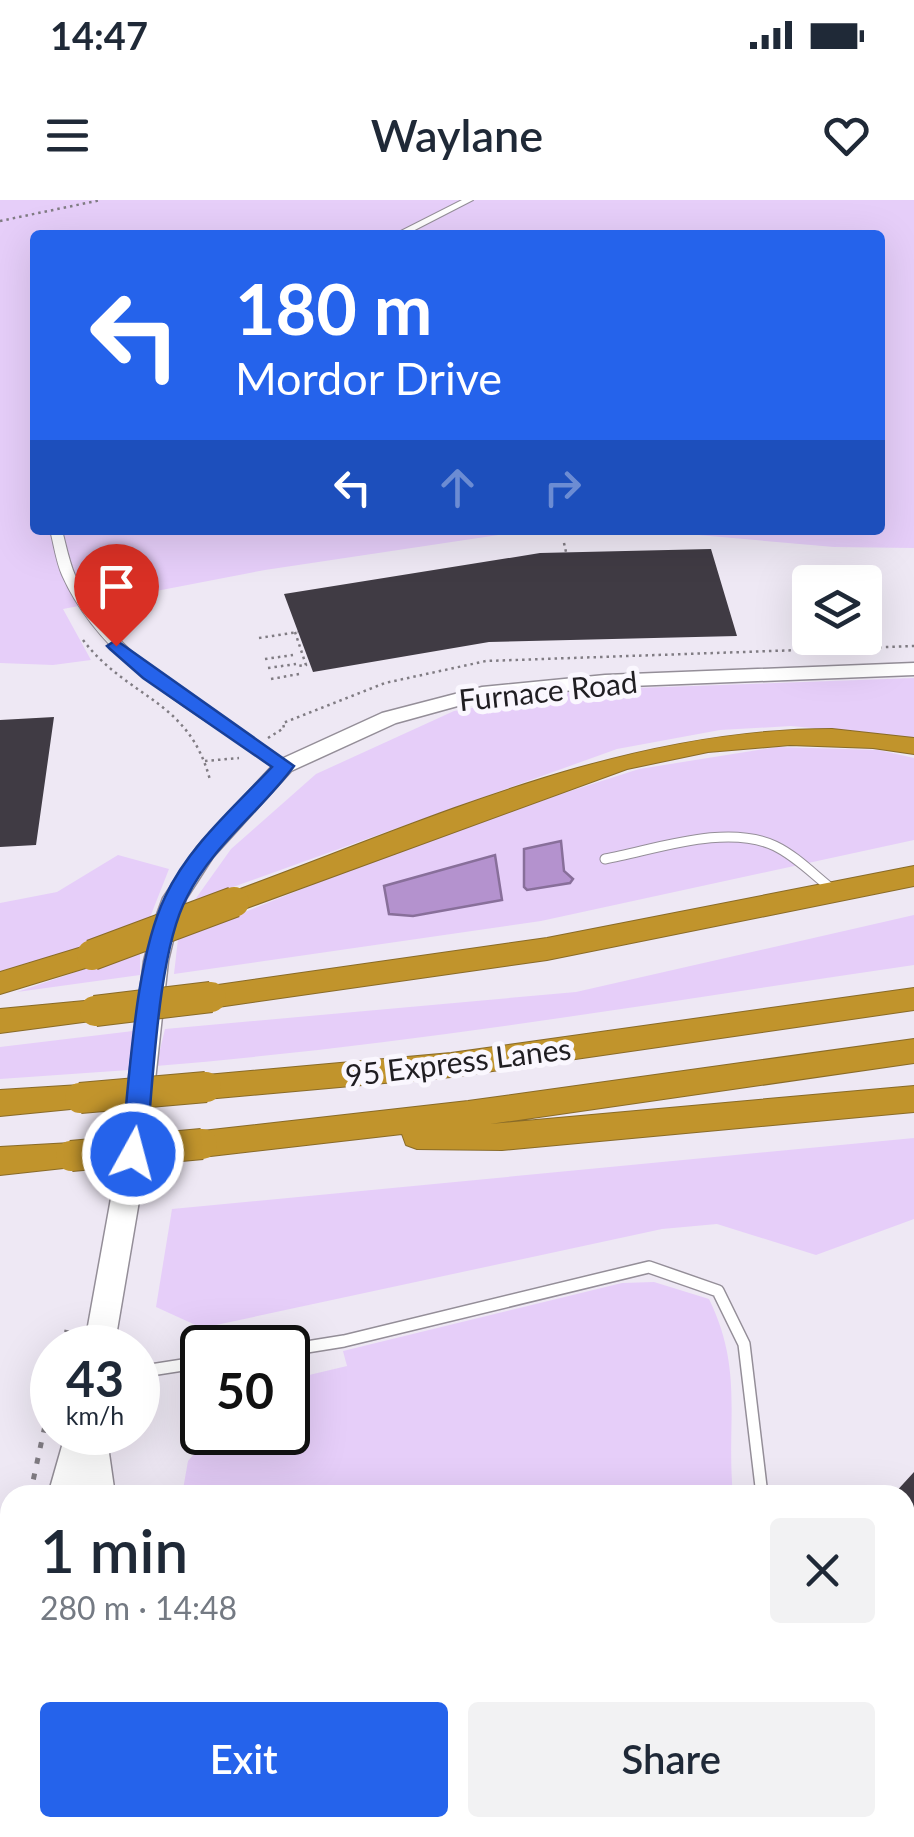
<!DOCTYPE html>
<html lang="en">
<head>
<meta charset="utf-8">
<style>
	body { margin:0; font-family:Lato,sans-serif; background:#f2f2f3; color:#1f2937; height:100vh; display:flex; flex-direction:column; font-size:38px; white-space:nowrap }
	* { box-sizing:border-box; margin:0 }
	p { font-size:32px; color:#747a83 }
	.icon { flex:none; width:55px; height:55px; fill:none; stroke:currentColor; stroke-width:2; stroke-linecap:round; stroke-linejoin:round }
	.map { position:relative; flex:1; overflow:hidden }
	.details { position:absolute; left:0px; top:1285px; width:915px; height:352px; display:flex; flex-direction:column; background:#fff; border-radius:30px 30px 0 0; box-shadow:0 10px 40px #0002 }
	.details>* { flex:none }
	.hud { position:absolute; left:30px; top:30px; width:855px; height:305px; border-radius:10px; box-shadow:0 10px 40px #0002; background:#2563eb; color:#fff; overflow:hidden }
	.fabs { position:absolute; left:792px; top:365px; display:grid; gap:20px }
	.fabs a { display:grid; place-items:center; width:90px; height:90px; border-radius:10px; background:#fff; box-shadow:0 10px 40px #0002; font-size:50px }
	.speed { position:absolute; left:30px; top:1125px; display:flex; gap:20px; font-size:50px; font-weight:700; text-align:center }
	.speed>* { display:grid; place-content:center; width:130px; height:130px; border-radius:50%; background:#fff; box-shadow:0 10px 40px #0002; line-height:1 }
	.speed small { font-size:25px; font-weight:400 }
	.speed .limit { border:5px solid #111; border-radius:15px; background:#fff; color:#111 }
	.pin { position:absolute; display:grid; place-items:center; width:85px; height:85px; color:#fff; margin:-102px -42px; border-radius:50% 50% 50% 0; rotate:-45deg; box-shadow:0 0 10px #0007 }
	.pin .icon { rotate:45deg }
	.me { position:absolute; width:110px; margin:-55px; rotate:7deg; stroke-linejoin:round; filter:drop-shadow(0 0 8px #0008) }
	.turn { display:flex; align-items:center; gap:35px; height:210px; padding:0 40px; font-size:45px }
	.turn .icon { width:130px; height:130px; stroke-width:2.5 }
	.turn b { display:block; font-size:70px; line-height:85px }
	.lanes { display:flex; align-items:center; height:95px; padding:0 40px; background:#0003; justify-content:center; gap:50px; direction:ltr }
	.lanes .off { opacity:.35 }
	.round { display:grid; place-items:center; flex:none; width:105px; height:105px; border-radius:10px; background:#f2f2f3 }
	.head { display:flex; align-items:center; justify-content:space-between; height:170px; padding:0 40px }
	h1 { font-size:60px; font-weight:600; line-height:75px }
	.action { display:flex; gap:20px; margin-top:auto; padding:20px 40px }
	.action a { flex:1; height:115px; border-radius:10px; background:#2563eb; color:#fff; font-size:40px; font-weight:600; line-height:115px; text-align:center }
	.action a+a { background:#f2f2f3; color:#1f2937 }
	.status { display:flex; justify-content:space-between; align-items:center; height:70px; padding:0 50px; background:#fff; direction:ltr }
	.status svg { height:28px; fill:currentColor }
	header { display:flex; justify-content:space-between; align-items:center; height:130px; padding:0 40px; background:#fff; font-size:45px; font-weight:600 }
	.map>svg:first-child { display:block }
	.green { fill:#e6cef9 }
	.water { fill:#b492ce; stroke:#886f9a; stroke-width:2.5 }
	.building { fill:#403b44 }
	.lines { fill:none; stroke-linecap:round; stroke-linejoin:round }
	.lane-far1-casing { stroke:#948e98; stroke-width:11 }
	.lane-casing { stroke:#948e98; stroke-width:14 }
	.street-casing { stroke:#948e98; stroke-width:2 }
	.secondary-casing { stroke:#948e98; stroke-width:3 }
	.highway-casing { stroke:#896b28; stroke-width:2 }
	.path-far1 { stroke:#807c83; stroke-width:2.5; stroke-dasharray:2.5 4; stroke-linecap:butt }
	.path { stroke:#807c83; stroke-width:5; stroke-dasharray:6 10; stroke-linecap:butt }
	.lane-far1 { stroke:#fff; stroke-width:9 }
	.lane { stroke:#fff; stroke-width:11 }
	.street { fill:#fff; fill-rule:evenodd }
	.secondary { fill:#fff; fill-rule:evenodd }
	.highway { fill:#c1942c; fill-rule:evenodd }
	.highway-bridge-casing { stroke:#896b28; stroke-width:32; stroke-linecap:butt }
	.highway-bridge { stroke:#c1942c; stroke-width:30 }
	.route { fill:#2563eb; stroke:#184099; stroke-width:2.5 }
	.labels { text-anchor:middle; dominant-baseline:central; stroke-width:10; stroke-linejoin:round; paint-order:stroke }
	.street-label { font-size:30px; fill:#201e22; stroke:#faf7fe }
</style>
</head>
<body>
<div class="status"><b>14:47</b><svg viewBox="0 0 49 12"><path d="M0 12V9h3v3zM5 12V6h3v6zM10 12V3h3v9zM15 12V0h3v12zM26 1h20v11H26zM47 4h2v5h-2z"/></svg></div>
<header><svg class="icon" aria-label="menu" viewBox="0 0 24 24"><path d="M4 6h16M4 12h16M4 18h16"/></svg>Waylane<svg class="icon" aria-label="heart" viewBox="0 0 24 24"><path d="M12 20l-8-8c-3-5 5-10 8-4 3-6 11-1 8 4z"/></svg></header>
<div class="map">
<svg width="914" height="1637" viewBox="0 0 914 1637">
	<rect width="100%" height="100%" fill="#eee8f4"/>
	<path class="green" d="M 0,0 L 914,0 L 914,348 L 834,347 L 642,330 L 880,330 L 880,35 L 35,35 L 35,330 L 532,330 L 265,370 L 63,409 L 91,460 L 53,465 L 0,463 Z
		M 914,478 L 914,538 L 791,526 L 720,530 L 617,549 L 194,701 L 231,649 L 316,574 L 454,511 L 580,490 Z
		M 777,547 L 879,550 L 914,558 L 914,640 L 541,721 L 174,774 L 178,739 L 349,670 L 561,594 L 639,569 Z
		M 118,655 L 169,669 L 149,720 L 72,750 L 0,771 L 0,703 L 57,692 Z
		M 914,715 L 914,765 C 662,802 410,845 156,866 L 165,829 L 576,792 Z
		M 140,750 L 140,775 L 17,792 Z
		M 133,831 L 129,870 L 0,879 L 0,847 Z
		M 914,938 L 914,1019 L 816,1055 L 717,1024 L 662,1029 L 202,1128 L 156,1107 L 172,1009 Z
		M 654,1082 L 709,1099 C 744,1171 726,1221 733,1295 L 182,1295 L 188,1261 L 212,1233 L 288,1232 L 288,1180 L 347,1166 L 343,1151 L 622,1083 Z
		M 118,1628 L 766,1628 L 767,1637 L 116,1637 Z"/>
	<path class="water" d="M 561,641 L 564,671 L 573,679 L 570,683 L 527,690 L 524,687 L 524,649 Z
		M 495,655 L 502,700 L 413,716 L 389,714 L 384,686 Z"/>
	<path class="building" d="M 711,349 L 737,436 L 489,442 L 313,472 L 284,394 L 540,353 Z
		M 54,517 L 36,645 L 0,647 L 0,520 Z
		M 914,1272 L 914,1426 L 905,1418 L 905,1295 L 893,1295 Z"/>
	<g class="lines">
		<defs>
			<path id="lane-far1" d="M 605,659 C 655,650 726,623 775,646 C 796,656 814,675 832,689"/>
			<path id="lane" d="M 288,1150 L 344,1141 L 649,1067 L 718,1091 L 744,1144 L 762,1295
				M 138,1172 L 202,1162
				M 799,1628 L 800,1637"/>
			<path id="street" d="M 462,0 L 473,0 L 405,35 L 393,35 Z
				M 50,330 L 62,330 C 66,345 69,361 75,375 C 116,464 212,510 289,563 L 289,569 L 279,569 C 200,515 103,467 62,375 C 56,361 54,345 50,330 Z"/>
			<path id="secondary" d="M 914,463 L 914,475 L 605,487 L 483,499 L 396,523 L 291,571 L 213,657 L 186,699 L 176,728 L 168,761 L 147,954 L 114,1148 L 84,1148 L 119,954 L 144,761 L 152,728 L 163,698 L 197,647 L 277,561 L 382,513 L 482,487 L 605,475 Z
				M 66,1232 L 106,1232 L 115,1295 L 83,1295 L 82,1288 L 80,1295 L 48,1295 Z
				M 10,1507 L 10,1588 L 0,1592 L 0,1511 Z
				M 31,1628 L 69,1628 L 67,1637 L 29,1637 Z"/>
			<path id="highway" d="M 832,529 L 914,538 L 914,554 L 873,548 L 790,545 L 708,552 L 627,569 L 244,709 L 224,709 L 220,702 L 224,695 C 422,623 618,529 832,529 Z
				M 914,666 L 914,686 L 547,760 L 211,808 L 201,805 L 196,797 L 201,789 L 211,786 L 547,738 Z
				M 92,744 L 102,747 L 106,755 L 102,763 L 0,794 L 0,772 Z
				M 914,788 L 914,810 L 451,877 L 206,899 L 195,896 L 190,887 L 195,878 L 206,875 L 451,853 Z
				M 95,800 L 106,803 L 110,811 L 106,819 L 0,833 L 0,809 Z
				M 914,839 L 914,863 L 490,924 L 914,886 L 914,912 L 502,950 L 417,949 L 406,945 L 402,934 L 202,957 L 191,953 L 186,944 L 191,935 L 202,931 L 468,901 Z
				M 80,885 L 91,889 L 96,898 L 91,907 L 0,916 L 0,890 Z
				M 71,943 L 82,946 L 87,956 L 82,966 L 0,975 L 0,947 Z"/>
		</defs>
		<use href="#lane-far1" class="lane-far1-casing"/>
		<use href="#lane" class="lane-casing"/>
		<use href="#street" class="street-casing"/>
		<use href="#secondary" class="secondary-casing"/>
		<use href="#highway" class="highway-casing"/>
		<path class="path-far1" d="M 0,21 L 101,0
			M 564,343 L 566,352
			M 295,432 L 306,465 L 297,466
			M 259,438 L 298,432
			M 83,440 C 128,499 189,499 210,580
			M 265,459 L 293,455
			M 268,468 L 296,464
			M 271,479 L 299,474
			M 268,538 L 284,528 L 283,523 L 385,483 L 486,461 L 914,446
			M 205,561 L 239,558"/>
		<path class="path" d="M 63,1148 L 67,1130
			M 30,1295 L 52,1193
			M 0,1427 L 10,1382"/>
		<use href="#lane-far1" class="lane-far1"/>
		<use href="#lane" class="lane"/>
		<use href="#street" class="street"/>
		<use href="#secondary" class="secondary"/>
		<use href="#highway" class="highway"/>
		<defs>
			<path id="highway-bridge" d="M 92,755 L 234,702
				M 95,811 L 211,797
				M 80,898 L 206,887
				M 71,956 L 202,944"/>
		</defs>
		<use href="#highway-bridge" class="highway-bridge-casing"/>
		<use href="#highway-bridge" class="highway-bridge"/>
	</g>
	<path class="route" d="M 116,440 L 294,566 C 260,612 213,645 187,697 C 157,753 153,887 146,954 L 142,961 L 125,961 L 121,954 C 130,881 134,762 165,697 C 188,647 234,607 272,567 L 143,478 L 110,449 L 107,446 Z"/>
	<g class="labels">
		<g class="street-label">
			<text transform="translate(548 490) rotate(-6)">Furnace Road</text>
			<text transform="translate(458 861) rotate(-7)">95 Express Lanes</text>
		</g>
	</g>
</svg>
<div class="fabs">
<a><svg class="icon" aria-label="layers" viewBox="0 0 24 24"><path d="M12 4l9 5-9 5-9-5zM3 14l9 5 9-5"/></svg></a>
</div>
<div class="speed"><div>43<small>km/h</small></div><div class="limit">50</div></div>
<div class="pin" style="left:116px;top:446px;background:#d93025"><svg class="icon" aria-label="arrive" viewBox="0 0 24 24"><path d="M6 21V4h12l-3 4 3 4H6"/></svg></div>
<svg class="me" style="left:133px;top:954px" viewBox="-20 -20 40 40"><circle r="17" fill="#2563eb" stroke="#fff" stroke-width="3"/><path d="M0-11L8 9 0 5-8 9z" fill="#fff"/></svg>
<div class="hud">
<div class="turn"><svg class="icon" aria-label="left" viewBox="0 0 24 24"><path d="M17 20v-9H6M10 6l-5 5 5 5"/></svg><div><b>180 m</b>Mordor Drive</div></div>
<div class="lanes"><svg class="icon" aria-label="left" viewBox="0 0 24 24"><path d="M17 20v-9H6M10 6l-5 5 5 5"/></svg><svg class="icon off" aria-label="ahead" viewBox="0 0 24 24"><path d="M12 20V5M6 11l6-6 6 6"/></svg><svg class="icon off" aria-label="right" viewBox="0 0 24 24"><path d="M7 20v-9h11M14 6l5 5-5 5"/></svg></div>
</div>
<section class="details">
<div class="head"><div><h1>1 min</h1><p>280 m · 14:48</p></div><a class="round"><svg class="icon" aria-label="close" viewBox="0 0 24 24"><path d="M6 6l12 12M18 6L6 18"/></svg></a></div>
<div class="action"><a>Exit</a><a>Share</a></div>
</section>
</div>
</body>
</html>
